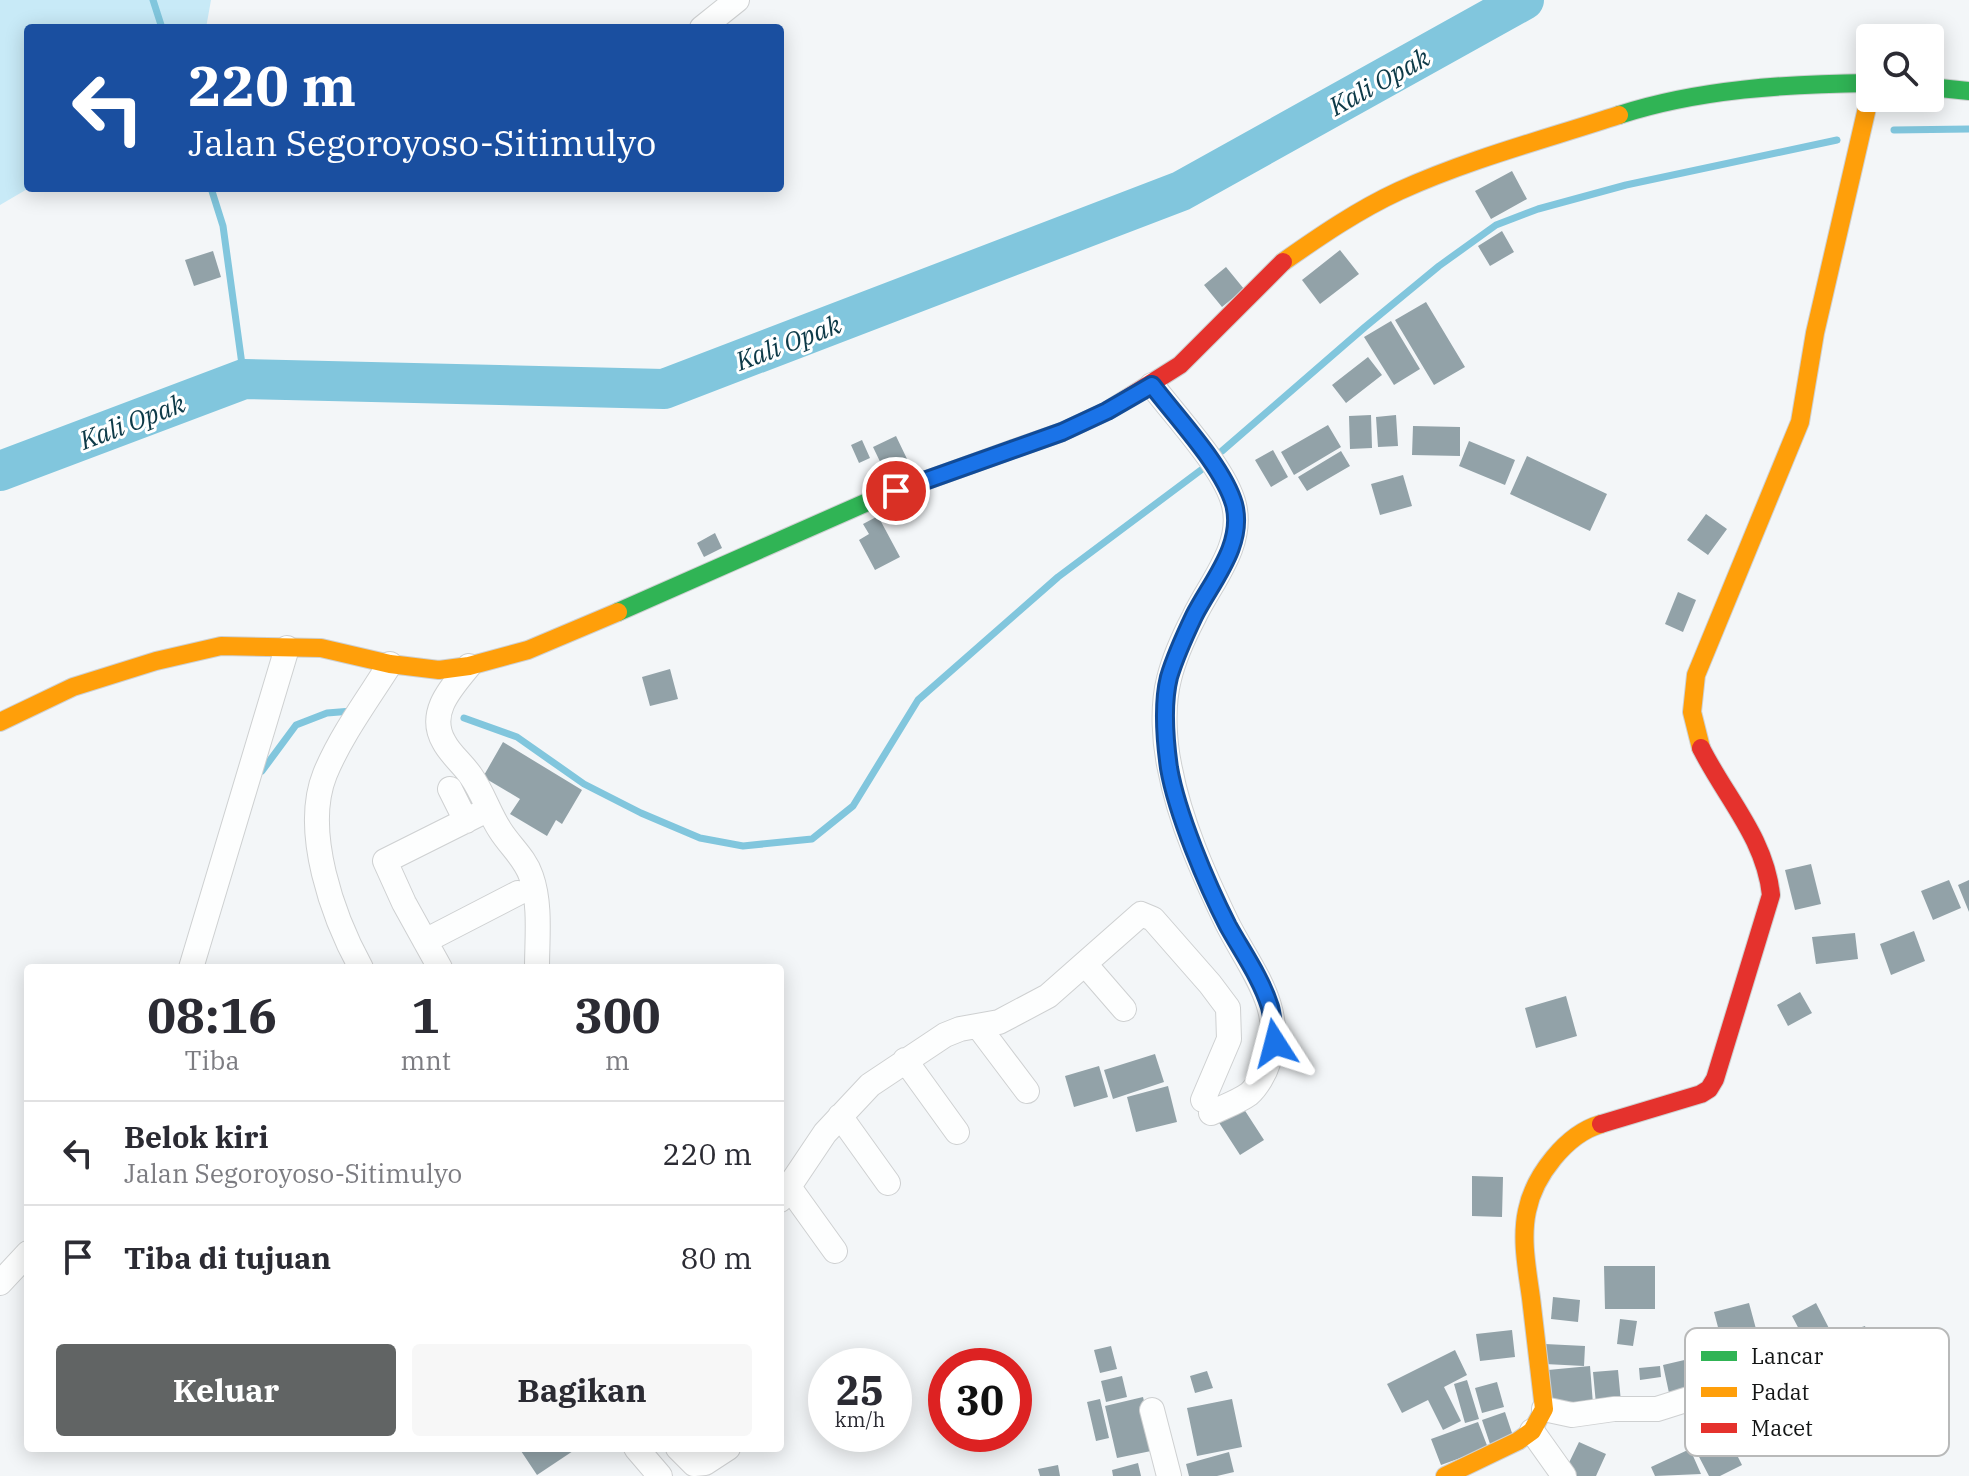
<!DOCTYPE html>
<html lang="id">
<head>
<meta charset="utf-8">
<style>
	body { margin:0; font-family:"IBM Plex Serif",serif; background:#f7f7f7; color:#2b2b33; height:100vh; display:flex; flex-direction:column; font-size:30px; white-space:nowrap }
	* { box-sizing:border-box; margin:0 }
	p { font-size:26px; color:#7c7c81 }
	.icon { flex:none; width:44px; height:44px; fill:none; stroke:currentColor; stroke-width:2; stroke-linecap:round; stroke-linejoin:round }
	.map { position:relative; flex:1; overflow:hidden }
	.side { position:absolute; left:24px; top:964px; width:760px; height:488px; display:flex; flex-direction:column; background:#fff; border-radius:8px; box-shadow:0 4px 20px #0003 }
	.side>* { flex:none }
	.hud { position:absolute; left:24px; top:24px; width:760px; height:168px; border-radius:8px; box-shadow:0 4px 20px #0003; background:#1a4fa0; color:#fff; overflow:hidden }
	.tools { position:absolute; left:1856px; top:24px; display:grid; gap:16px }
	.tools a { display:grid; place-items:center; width:88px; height:88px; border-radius:8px; background:#fff; box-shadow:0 4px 20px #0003; font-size:40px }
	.speed { position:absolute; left:808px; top:1348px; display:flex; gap:16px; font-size:40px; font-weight:700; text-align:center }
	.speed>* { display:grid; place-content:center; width:104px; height:104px; border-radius:50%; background:#fff; box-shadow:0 4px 20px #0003; line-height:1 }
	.speed small { font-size:20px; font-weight:400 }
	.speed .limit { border:12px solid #d22; background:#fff; color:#111 }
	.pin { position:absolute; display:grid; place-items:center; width:68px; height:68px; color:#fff; margin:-34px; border:4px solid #fff; border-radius:50%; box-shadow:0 2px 8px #0007 }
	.me { position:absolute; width:88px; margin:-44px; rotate:351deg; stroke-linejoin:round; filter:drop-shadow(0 0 6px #0008) }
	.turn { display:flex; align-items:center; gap:28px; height:168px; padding:0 32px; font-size:36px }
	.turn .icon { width:104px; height:104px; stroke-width:2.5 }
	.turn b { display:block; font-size:56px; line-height:68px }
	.eta { display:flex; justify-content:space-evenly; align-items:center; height:136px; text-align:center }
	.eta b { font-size:48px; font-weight:800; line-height:56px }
	.action { display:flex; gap:16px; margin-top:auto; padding:16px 32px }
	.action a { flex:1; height:92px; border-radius:8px; background:#616464; color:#fff; font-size:32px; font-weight:800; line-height:92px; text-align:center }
	.action a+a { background:#f7f7f7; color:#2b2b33 }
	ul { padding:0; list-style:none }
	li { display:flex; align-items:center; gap:24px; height:104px; padding:0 32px; border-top:2px solid #e1e1e2 }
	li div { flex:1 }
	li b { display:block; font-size:30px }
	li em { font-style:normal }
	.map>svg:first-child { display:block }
	.green { fill:#c8eaf7 }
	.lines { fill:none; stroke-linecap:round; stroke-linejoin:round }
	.stream { stroke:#81c6dd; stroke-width:7 }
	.river { stroke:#81c6dd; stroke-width:40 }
	.building { fill:#92a2a8 }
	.street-casing { stroke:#ced0d1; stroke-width:26 }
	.fast-casing { stroke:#ced0d1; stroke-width:20 }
	.slow-casing { stroke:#ced0d1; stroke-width:20 }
	.jam-casing { stroke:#ced0d1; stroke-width:20 }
	.street { stroke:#fdfefe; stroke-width:24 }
	.fast { stroke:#30b455; stroke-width:18 }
	.slow { stroke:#ff9f0a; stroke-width:18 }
	.jam { stroke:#e5322d; stroke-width:18 }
	.route-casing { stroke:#114b97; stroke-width:20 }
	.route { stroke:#1a73e8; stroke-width:14 }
	.labels { text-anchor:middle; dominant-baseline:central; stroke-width:6; stroke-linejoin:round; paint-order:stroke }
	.water-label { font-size:26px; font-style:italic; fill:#0d3a48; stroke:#fff }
	.key { fill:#fff; stroke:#b8b9b9; stroke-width:2 }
	.key-label { font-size:22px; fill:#131515 }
</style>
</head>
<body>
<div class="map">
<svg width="1969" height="1476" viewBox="0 0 1969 1476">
	<rect width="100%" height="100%" fill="#f3f6f8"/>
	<path class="green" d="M 0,0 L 211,0 L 206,28 L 28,28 L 29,188 L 0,205 Z"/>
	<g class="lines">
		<path class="stream" d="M 153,0 L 162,28
			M 1894,130 L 1969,129
			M 211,188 L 223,226 L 244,379
			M 1222,451 L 1365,327 L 1439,266 L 1496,225 L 1538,209 L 1626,185 L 1837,140
			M 464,718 L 517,737 L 584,784 L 641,813 L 700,838 L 743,846 L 812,839 L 853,806 L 918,700 L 1058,577 L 1201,470
			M 262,771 L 296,725 L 327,713 L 352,711"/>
		<path class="river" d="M 0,471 L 244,379 L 664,389 L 1181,191 L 1524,0"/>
	</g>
	<path class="building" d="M 1512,171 L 1527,199 L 1491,219 L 1475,191 Z
		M 1502,231 L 1514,252 L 1490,266 L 1478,246 Z
		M 1340,250 L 1359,274 L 1320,304 L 1302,280 Z
		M 213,251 L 221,277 L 194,286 L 185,260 Z
		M 1226,267 L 1244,289 L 1222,307 L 1204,285 Z
		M 1426,302 L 1465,367 L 1434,385 L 1395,320 Z
		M 1391,321 L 1420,369 L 1394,385 L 1364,337 Z
		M 1368,357 L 1382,375 L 1346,403 L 1332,385 Z
		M 1371,415 L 1372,448 L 1350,449 L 1349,416 Z
		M 1396,415 L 1398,446 L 1378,447 L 1376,417 Z
		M 1328,425 L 1341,447 L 1294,475 L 1281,452 Z
		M 1413,426 L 1460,427 L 1460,456 L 1412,455 Z
		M 896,436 L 908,461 L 885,472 L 873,447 Z
		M 862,440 L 870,458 L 859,463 L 851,445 Z
		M 1469,441 L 1515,460 L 1505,485 L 1459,466 Z
		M 1273,450 L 1288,477 L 1271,487 L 1255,460 Z
		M 1341,451 L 1350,466 L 1307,491 L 1298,477 Z
		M 1527,456 L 1607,494 L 1590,531 L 1510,494 Z
		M 1403,475 L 1412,506 L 1380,515 L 1371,484 Z
		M 1706,514 L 1727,529 L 1708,555 L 1687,540 Z
		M 878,516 L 900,557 L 875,570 L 859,540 L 869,534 L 863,524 Z
		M 715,533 L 722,548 L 704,557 L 697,543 Z
		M 1678,592 L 1696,600 L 1683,632 L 1665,624 Z
		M 670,669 L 678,699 L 650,706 L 642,677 Z
		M 503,742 L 582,790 L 562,824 L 556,820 L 547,836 L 510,814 L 520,799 L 483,777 Z
		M 1811,864 L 1821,904 L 1795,910 L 1785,870 Z
		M 1949,880 L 1961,908 L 1933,920 L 1921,891 Z
		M 1969,880 L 1969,912 L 1958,885 Z
		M 1914,931 L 1925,961 L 1891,975 L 1880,944 Z
		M 1855,933 L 1858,959 L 1816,964 L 1812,937 Z
		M 1800,992 L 1812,1013 L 1788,1026 L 1777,1005 Z
		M 1566,996 L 1577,1036 L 1536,1048 L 1525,1008 Z
		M 1155,1054 L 1164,1082 L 1113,1099 L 1104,1070 Z
		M 1099,1066 L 1108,1097 L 1074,1107 L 1065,1076 Z
		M 1168,1086 L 1177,1122 L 1136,1132 L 1127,1097 Z
		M 1240,1103 L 1264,1140 L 1240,1155 L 1216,1118 Z
		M 1472,1176 L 1503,1177 L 1502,1217 L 1472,1216 Z
		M 1604,1266 L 1655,1266 L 1655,1309 L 1605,1309 Z
		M 1553,1297 L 1580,1300 L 1578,1322 L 1551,1319 Z
		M 1749,1303 L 1759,1340 L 1724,1350 L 1714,1312 Z
		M 1816,1303 L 1834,1338 L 1810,1350 L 1792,1316 Z
		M 1620,1319 L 1637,1321 L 1633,1346 L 1617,1344 Z
		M 1865,1326 L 1878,1364 L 1856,1371 L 1843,1333 Z
		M 1512,1330 L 1515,1357 L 1480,1361 L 1476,1334 Z
		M 1545,1344 L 1585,1346 L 1584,1366 L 1545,1364 Z
		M 1111,1346 L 1117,1369 L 1100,1373 L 1094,1350 Z
		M 1455,1350 L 1467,1375 L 1444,1387 L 1461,1421 L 1443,1430 L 1428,1400 L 1402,1413 L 1387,1384 Z
		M 1693,1358 L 1699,1386 L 1669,1393 L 1663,1365 Z
		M 1590,1366 L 1593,1404 L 1551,1407 L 1548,1370 Z
		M 1660,1366 L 1661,1377 L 1640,1380 L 1639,1368 Z
		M 1618,1370 L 1621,1402 L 1596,1404 L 1593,1372 Z
		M 1207,1371 L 1213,1388 L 1195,1393 L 1190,1376 Z
		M 1122,1376 L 1127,1397 L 1106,1402 L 1101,1381 Z
		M 1467,1380 L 1479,1419 L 1465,1423 L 1454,1384 Z
		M 1497,1382 L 1504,1407 L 1482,1413 L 1475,1388 Z
		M 1143,1397 L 1156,1450 L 1117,1458 L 1105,1406 Z
		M 1100,1399 L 1109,1438 L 1096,1441 L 1087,1402 Z
		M 1232,1399 L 1242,1447 L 1197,1456 L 1187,1408 Z
		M 1505,1412 L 1514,1439 L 1491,1447 L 1482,1420 Z
		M 1478,1422 L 1488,1448 L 1441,1465 L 1431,1439 Z
		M 1728,1437 L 1742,1465 L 1720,1476 L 1709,1476 L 1697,1453 Z
		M 1579,1442 L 1606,1454 L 1596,1476 L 1571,1476 L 1564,1473 Z
		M 519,1448 L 570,1448 L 573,1451 L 537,1475 Z
		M 1690,1449 L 1701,1474 L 1655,1476 L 1651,1467 Z
		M 1229,1452 L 1234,1472 L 1217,1476 L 1189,1476 L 1186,1464 Z
		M 1138,1463 L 1141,1476 L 1113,1476 L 1112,1470 Z
		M 1058,1465 L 1060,1476 L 1040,1476 L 1038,1469 Z"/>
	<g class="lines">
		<defs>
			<path id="street" d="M 702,28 L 737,0
				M 1152,385 C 1175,416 1225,468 1234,505 C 1244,546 1210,583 1194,617 C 1184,636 1174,658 1169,679 C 1162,706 1164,742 1170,769 C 1180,822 1204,875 1227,923 C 1250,969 1287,1009 1268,1063 C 1265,1073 1257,1087 1249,1094 C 1238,1102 1223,1107 1211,1113
				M 469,666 C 451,688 427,713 444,742 C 450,754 463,764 471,776 C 483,793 489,813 500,830 C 510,846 525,858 531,876 C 541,904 537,938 537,968
				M 450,789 L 466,821
				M 425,941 L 518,893
				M 1085,964 L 1124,1009
				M 191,968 L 287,648
				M 361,968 C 333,917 302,831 325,774 C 341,735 368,699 390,664
				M 440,968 L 404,903 L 385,861 L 481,813
				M 978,1026 L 1027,1091
				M 905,1060 L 957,1132
				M 840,1116 L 888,1183
				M 789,1187 L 835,1251
				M 780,1200 L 825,1133 L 870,1085 L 945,1035 L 960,1029 L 999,1022 L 1048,996 L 1141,914 L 1153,919 L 1210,984 L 1228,1008 L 1229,1039 L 1203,1100
				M 0,1283 L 28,1253
				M 1544,1409 L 1572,1415 L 1614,1409 L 1657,1409 L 1768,1374
				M 1152,1410 L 1169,1476
				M 1532,1431 L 1564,1476
				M 636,1448 L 660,1476
				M 678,1448 L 694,1464 L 705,1463 L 728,1448"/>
			<path id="fast" d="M 1930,87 L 1969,91
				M 1619,115 C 1699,89 1787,84 1870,83
				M 618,612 L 872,500 L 1013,449"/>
			<path id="slow" d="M 1283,262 C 1320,236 1358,210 1399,191 C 1469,159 1546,139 1619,115
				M 0,722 L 73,687 L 156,661 L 221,646 L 321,648 L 390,664 L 439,670 L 469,666 L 528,650 L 618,612
				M 1701,748 L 1692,712 L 1696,675 L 1800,422 L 1815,333 L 1870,95
				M 1445,1476 L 1518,1441 L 1532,1431 L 1544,1409 C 1540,1372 1535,1335 1531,1298 C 1527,1269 1521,1239 1527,1211 C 1534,1176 1566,1134 1601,1124"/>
			<path id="jam" d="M 1013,449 L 1062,432 L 1107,411 L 1180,365 L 1283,262
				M 1601,1124 L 1701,1094 L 1709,1089 L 1715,1079 L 1771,895 C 1765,838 1726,798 1701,748"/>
		</defs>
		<use href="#street" class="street-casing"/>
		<use href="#fast" class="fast-casing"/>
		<use href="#slow" class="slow-casing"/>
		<use href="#jam" class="jam-casing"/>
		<use href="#street" class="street"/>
		<use href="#fast" class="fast"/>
		<use href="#slow" class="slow"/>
		<use href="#jam" class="jam"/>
	</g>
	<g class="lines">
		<defs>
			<path id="route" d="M 896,491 L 1062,432 L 1107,411 L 1152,385 C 1176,417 1223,466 1234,504 C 1245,545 1211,582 1194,616 C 1185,635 1175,657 1169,677 C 1162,705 1165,739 1169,768 C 1177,814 1207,885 1228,926 C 1243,953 1261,978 1270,1007 C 1273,1018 1273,1031 1275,1043"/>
		</defs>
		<use href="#route" class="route-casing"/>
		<use href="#route" class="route"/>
	</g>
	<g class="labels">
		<g class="water-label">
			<text transform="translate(1379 81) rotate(-29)">Kali Opak</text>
			<text transform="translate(788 342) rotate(-21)">Kali Opak</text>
			<text transform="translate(132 421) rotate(-21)">Kali Opak</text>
		</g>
	</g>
	<rect x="1685" y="1328" width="264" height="128" rx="12" class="key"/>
	<rect x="1701" y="1351" width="36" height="10" fill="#30b455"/>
	<rect x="1701" y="1387" width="36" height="10" fill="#ff9f0a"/>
	<rect x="1701" y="1423" width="36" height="10" fill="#e5322d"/>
	<g class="key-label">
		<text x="1751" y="1364">Lancar</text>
		<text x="1751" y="1400">Padat</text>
		<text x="1751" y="1436">Macet</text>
	</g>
</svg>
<div class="tools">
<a><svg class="icon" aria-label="search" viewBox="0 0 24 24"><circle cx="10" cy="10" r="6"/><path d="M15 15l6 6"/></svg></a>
</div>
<div class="speed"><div>25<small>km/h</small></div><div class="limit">30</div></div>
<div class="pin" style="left:896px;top:491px;background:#d93025"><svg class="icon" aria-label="arrive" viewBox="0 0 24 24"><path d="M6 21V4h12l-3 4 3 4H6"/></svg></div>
<svg class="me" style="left:1275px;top:1043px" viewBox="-20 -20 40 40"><path d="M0-17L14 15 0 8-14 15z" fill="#1a73e8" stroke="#fff" stroke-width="4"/></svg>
<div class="hud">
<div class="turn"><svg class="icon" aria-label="left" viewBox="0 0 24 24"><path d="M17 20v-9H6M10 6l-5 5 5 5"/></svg><div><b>220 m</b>Jalan Segoroyoso-Sitimulyo</div></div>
</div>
<section class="side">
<div class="eta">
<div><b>08:16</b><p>Tiba</p></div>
<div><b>1</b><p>mnt</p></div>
<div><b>300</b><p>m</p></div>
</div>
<ul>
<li><svg class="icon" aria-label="left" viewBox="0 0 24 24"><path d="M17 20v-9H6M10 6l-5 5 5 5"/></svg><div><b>Belok kiri</b><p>Jalan Segoroyoso-Sitimulyo</p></div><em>220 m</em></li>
<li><svg class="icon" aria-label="arrive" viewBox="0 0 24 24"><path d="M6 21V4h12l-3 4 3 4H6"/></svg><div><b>Tiba di tujuan</b></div><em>80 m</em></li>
</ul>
<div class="action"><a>Keluar</a><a>Bagikan</a></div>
</section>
</div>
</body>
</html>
